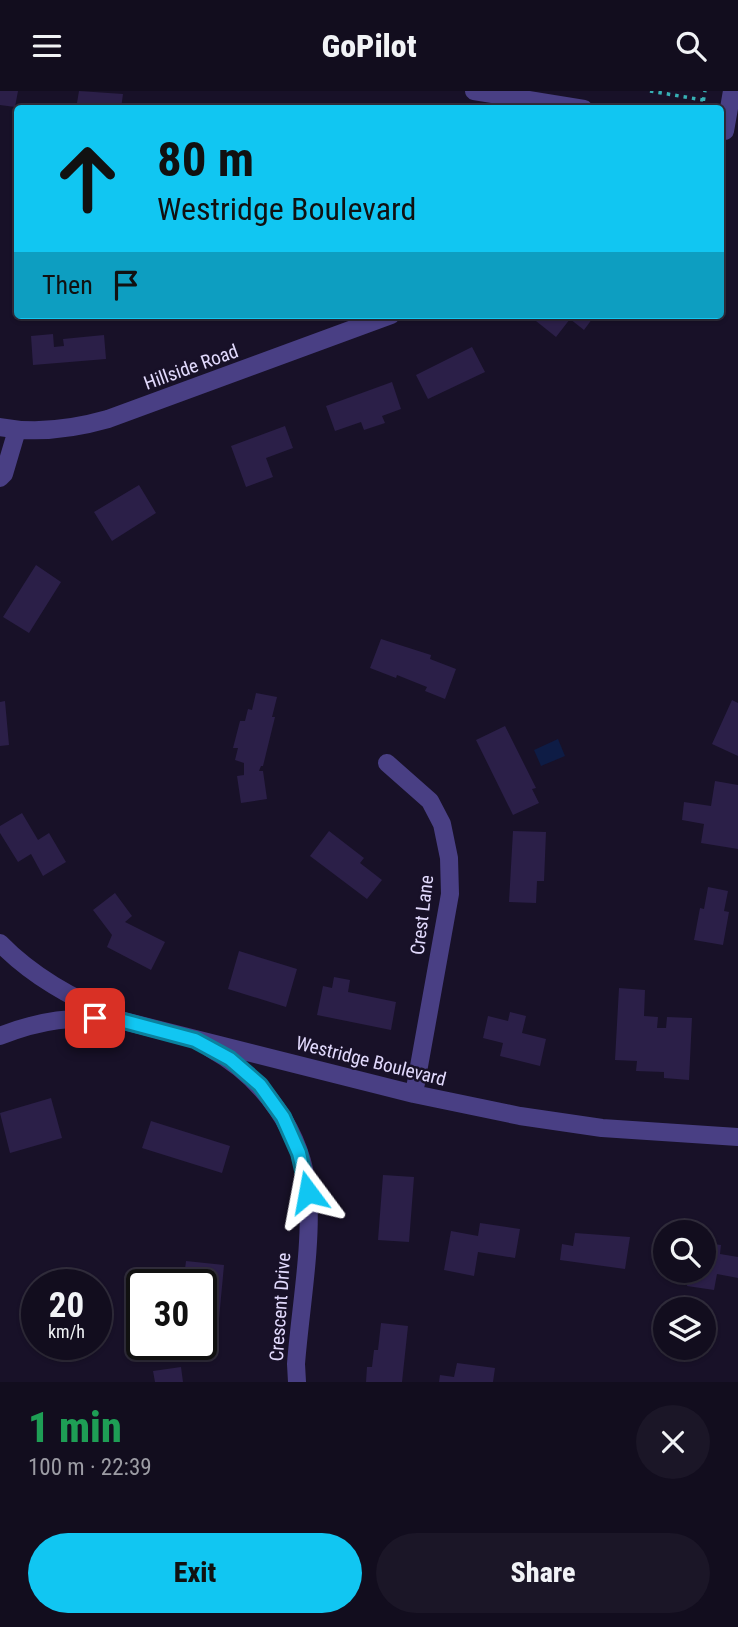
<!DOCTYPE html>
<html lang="en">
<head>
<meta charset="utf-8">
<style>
	body { margin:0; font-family:"Roboto Condensed",sans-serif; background:#1b1627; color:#f1f3f6; height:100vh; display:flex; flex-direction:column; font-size:26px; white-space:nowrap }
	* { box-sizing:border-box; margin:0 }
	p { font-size:23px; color:#9c9ca4 }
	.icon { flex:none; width:38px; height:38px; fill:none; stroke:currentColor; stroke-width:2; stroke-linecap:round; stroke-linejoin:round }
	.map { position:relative; height:1291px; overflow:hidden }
	.sheet { display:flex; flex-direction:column; background:#120d1e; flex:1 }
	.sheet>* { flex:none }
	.top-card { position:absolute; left:14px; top:14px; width:710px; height:214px; border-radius:7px; box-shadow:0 2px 5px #0004,0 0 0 2px #312d3c; background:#11c6f2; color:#111; overflow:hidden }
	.fabs { position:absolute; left:653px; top:1129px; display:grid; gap:14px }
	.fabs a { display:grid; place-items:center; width:63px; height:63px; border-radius:50%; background:#120d1e; box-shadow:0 2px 5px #0004,0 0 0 2px #312d3c; font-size:35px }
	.speed { position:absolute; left:21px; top:1178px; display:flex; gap:14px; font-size:35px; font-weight:700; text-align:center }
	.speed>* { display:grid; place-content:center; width:91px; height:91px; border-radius:50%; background:#120d1e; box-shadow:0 2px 5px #0004,0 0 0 2px #312d3c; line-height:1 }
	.speed small { font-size:18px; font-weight:400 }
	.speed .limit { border:4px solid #111; border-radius:10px; background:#fff; color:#111 }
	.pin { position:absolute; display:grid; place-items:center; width:60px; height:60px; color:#fff; margin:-30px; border-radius:14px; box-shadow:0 4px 10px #0006 }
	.me { position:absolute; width:77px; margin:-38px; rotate:347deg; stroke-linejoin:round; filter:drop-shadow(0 0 5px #0008) }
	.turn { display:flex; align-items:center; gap:24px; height:147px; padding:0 28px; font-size:32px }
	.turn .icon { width:91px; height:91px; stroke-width:2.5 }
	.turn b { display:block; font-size:49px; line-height:60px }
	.then { display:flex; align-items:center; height:66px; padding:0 28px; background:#0003; gap:14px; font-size:26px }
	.round { display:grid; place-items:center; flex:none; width:74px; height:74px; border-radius:37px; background:#1b1627 }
	.summary { display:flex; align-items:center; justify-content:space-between; height:119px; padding:0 28px }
	h1 { font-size:42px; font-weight:800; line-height:52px; color:#1e9e55 }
	.button { display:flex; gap:14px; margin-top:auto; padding:14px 28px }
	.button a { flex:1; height:80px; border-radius:42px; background:#11c6f2; color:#111; font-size:28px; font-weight:800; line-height:80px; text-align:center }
	.button a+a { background:#1b1627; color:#f1f3f6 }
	header { display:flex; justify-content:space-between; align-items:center; height:91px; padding:0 28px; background:#120d1e; font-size:32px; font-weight:800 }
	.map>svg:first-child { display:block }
	.water { fill:#0e1c45 }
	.building { fill:#2b1f48 }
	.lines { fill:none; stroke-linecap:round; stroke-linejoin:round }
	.path { stroke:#37b0b4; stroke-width:3.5; stroke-dasharray:3.5 5; stroke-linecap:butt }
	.minor { stroke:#493f84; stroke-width:18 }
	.tertiary { stroke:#493f84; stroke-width:18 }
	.route-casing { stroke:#0b819d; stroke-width:18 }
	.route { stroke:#11c6f2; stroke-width:12 }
	.labels { text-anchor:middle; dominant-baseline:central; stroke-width:5; stroke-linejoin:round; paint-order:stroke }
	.street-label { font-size:19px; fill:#e2dafd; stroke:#181128 }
</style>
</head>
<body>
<header><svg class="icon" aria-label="menu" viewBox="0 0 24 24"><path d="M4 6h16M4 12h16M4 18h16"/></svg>GoPilot<svg class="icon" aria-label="search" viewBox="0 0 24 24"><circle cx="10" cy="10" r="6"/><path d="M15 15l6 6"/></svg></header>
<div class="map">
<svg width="738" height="1291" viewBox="0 0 738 1291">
	<rect width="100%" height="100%" fill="#181128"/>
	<path class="water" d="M 558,648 L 565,665 L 541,675 L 534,659 Z"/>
	<path class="building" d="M 0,0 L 18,0 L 15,16 L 0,14 Z
		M 79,0 L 123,3 L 121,18 L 76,18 Z
		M 176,12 L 202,16 L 202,18 L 175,18 Z
		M 532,224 L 595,224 L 584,239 L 570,228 L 556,246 L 531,226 Z
		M 53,243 L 54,256 L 64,255 L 63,248 L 104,244 L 106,268 L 33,274 L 31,245 Z
		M 472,256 L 485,281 L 428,308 L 416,284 Z
		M 392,291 L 401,318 L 382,325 L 385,332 L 364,339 L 361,331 L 335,340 L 326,315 Z
		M 285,335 L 293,357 L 266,367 L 273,386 L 246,396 L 231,355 Z
		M 139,394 L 156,422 L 112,450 L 94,421 Z
		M 36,474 L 61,491 L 29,542 L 3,526 Z
		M 381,548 L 431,564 L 430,568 L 456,578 L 445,608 L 425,600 L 427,596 L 397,584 L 396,587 L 370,577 Z
		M 256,602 L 277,606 L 272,626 L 275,626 L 263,675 L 261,675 L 259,680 L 263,680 L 267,708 L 241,712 L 237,685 L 244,684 L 244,672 L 235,669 L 238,657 L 233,657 L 240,630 L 245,630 L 248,618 L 252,619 Z
		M 732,609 L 738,612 L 738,665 L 712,653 Z
		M 5,610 L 9,654 L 0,655 L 0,611 Z
		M 505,635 L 536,697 L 532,698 L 539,712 L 513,724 L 476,649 Z
		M 715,690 L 738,694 L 738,758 L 701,752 L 704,733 L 682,729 L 684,711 L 711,715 Z
		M 22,722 L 38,749 L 49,742 L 66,771 L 43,785 L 31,763 L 18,771 L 0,742 L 0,735 Z
		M 329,740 L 364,767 L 360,772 L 382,789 L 367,808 L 310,765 Z
		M 513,740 L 546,741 L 544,790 L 537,790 L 536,812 L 509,811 Z
		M 708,796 L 728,800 L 724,820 L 729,821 L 723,854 L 694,849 L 700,817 L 704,818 Z
		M 115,802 L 132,825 L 125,831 L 165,851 L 151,879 L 107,856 L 112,844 L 93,819 Z
		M 239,860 L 297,878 L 286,916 L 228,898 Z
		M 334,886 L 350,889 L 348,901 L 396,911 L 391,939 L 317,924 L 323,895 L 332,897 Z
		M 619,897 L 645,899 L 644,925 L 658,926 L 657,937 L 666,937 L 667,926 L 692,927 L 689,989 L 664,987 L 664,981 L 636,980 L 637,970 L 615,969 Z
		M 510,921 L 526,925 L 522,942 L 546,948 L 540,975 L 500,965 L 503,952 L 483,947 L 488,925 L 508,930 Z
		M 51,1007 L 62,1047 L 10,1062 L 0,1022 Z
		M 151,1030 L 230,1055 L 222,1082 L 142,1057 Z
		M 383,1084 L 414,1086 L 409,1151 L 378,1149 Z
		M 480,1132 L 520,1138 L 515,1167 L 478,1161 L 474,1185 L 444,1179 L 451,1140 L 478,1145 Z
		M 575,1142 L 630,1146 L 625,1178 L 560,1169 L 562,1153 L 573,1155 Z
		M 704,1152 L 721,1154 L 720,1163 L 738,1166 L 738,1187 L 717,1183 L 714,1199 L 687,1195 L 689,1180 L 704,1180 Z
		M 186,1170 L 224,1174 L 218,1239 L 201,1238 L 201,1194 L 183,1194 Z
		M 381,1232 L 408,1235 L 402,1291 L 366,1291 L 367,1276 L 372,1276 L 374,1259 L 378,1259 Z
		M 457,1272 L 495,1277 L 493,1291 L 439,1291 L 440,1284 L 454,1286 Z
		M 181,1276 L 183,1291 L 155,1291 L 153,1280 Z"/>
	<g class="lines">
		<path class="path" d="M 650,0 L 703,9
			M 702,18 L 705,0"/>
		<path class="minor" d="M 0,336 C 37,343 73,338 108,328 L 391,224
			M 0,387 L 4,383 L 17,339
			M 387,672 L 430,710 L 442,733 L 449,767 L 450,803 L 414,1003
			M 0,852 C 31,884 74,909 115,924
			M 0,945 C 43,928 71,926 116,928 L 414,1003 L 520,1025 L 602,1037 L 738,1046
			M 211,958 C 263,987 303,1041 308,1103 C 312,1155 300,1220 296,1273 L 297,1291"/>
		<path class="tertiary" d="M 474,0 L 584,18
			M 725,40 L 732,0"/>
	</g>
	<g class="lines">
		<defs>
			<path id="route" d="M 95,927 L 116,928 L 195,949 L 230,968 L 260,994 L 283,1026 L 299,1062 L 308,1101"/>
		</defs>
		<use href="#route" class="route-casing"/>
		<use href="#route" class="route"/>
	</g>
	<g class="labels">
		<g class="street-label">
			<text transform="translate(191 276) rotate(-20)">Hillside Road</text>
			<text transform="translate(422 824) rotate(-83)">Crest Lane</text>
			<text transform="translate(371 970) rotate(14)">Westridge Boulevard</text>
			<text transform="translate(280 1216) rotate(-86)">Crescent Drive</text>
		</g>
	</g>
</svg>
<div class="fabs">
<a><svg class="icon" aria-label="search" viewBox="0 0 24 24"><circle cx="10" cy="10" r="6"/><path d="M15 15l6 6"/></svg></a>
<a><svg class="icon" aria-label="layers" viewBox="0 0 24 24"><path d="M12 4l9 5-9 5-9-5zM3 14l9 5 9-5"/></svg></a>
</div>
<div class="speed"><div>20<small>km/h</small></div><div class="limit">30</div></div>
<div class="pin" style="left:95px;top:927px;background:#d93025"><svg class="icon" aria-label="arrive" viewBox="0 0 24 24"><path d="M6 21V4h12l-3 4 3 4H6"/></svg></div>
<svg class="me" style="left:308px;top:1101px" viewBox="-20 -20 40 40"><path d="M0-17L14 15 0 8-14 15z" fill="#11c6f2" stroke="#fff" stroke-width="4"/></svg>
<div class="top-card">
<div class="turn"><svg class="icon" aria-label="ahead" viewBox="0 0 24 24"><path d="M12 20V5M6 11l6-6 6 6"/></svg><div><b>80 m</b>Westridge Boulevard</div></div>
<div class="then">Then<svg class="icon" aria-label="arrive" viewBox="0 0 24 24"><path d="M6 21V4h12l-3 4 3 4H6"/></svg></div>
</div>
</div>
<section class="sheet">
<div class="summary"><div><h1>1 min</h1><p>100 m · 22:39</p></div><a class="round"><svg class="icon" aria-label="close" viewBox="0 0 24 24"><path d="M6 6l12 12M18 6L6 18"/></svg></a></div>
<div class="button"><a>Exit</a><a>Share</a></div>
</section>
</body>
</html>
